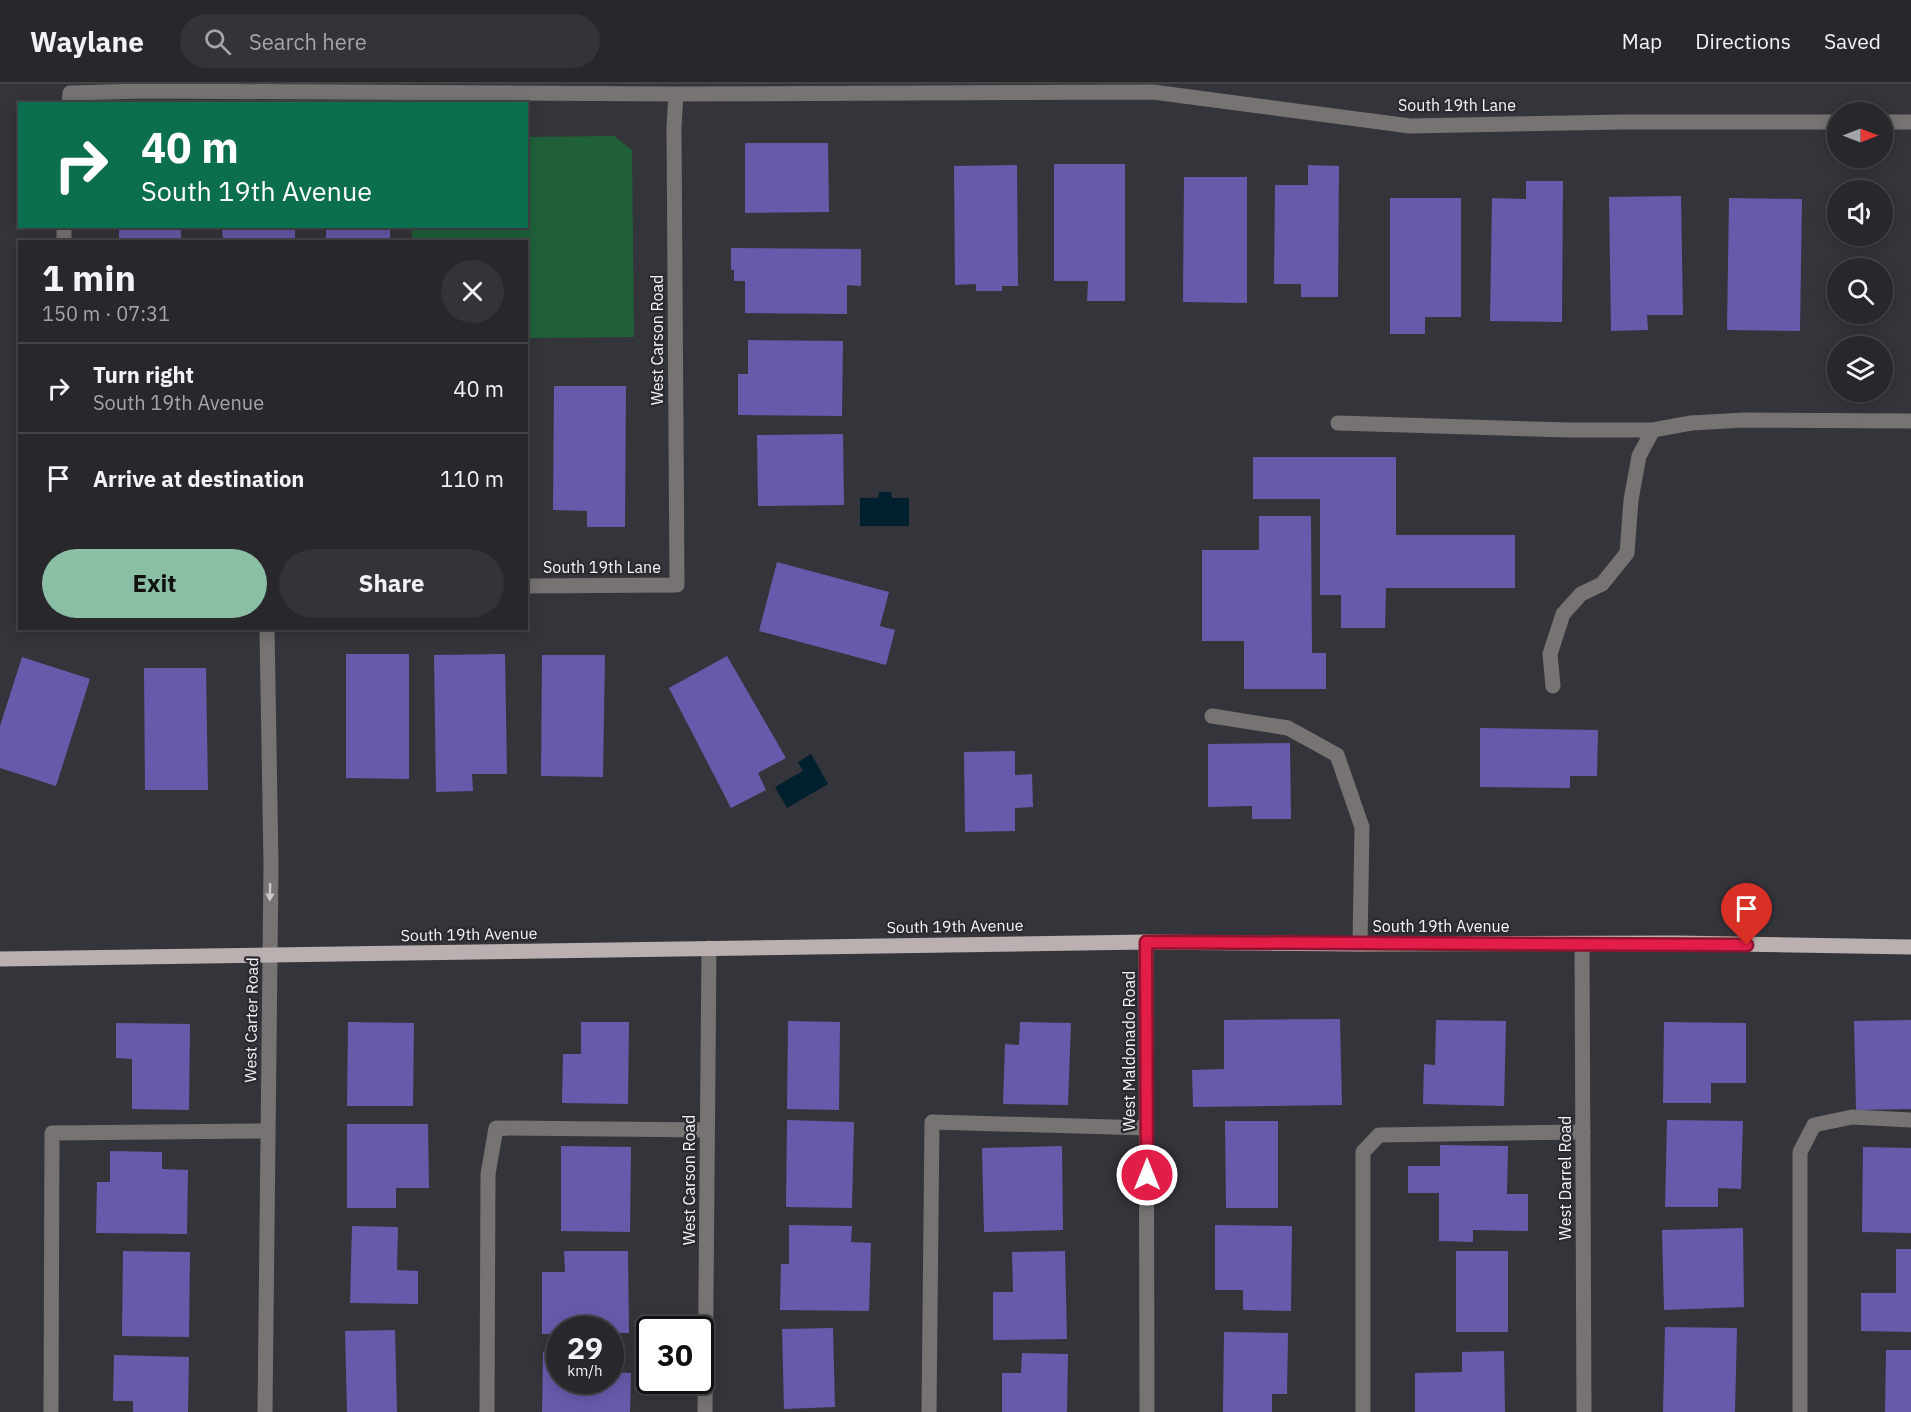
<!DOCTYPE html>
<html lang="en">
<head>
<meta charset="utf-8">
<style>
	body { margin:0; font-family:"IBM Plex Sans",sans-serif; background:#333338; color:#f1f3f6; height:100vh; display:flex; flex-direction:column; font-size:22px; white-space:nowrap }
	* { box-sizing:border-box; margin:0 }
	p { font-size:20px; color:#a4a5a9 }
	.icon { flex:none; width:33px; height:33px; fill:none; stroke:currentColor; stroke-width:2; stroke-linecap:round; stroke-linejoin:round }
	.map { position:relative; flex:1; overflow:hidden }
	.panel { position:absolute; left:18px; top:156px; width:510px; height:390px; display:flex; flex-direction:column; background:#27272c; border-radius:0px; box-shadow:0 3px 15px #0003,0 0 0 2px #434448 }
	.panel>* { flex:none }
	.guide { position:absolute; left:18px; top:18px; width:510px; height:126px; border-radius:0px; box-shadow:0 3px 15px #0003,0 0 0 2px #434448; background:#0b6e4f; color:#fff; overflow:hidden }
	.needle { width:39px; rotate:90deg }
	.tools { position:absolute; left:1827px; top:18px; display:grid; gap:12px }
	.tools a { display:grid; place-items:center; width:66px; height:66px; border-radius:50%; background:#27272c; box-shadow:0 3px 15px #0003,0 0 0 2px #434448; font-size:30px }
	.speed { position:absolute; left:546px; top:1232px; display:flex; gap:12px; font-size:30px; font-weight:700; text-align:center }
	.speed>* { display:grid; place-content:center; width:78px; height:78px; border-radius:50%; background:#27272c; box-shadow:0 3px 15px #0003,0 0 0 2px #434448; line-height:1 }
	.speed small { font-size:15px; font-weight:400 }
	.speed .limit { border:3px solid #111; border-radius:9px; background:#fff; color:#111 }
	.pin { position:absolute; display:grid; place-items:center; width:51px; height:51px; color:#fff; margin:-62px -26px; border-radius:50% 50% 50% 0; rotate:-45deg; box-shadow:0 0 6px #0007 }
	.pin .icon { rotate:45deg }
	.me { position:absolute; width:66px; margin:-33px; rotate:0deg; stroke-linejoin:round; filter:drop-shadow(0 0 4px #0008) }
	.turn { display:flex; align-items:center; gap:21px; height:126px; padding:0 24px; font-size:27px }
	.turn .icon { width:78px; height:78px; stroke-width:2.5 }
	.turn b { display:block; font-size:42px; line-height:51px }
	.round { display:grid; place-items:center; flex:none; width:63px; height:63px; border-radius:32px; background:#333338 }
	.overview { display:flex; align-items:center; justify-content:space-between; height:102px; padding:0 24px }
	h1 { font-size:36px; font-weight:700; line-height:45px }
	.cta { display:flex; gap:12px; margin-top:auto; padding:12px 24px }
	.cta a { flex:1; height:69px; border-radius:36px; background:#8abfa5; color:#111; font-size:24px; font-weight:700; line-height:69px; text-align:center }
	.cta a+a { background:#333338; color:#f1f3f6 }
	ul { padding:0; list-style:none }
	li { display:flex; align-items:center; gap:18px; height:90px; padding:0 24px; border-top:2px solid #434448 }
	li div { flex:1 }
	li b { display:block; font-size:22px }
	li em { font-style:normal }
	header { display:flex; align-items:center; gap:36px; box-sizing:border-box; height:84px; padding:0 30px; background:#27272c; border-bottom:2px solid #434448 }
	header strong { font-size:28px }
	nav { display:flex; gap:33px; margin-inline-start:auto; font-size:21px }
	.search { width:420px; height:54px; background:#333338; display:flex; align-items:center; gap:15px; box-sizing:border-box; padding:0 21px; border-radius:33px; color:#a4a5a9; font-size:22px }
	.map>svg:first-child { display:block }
	.green { fill:#1f6039 }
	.water { fill:#00202f }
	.building { fill:#665baa }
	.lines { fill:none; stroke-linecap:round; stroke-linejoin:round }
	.lane { stroke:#787373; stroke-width:15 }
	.street { stroke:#787373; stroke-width:15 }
	.primary { stroke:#bab0b0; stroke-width:15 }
	.oneway { fill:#c9c7ca }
	.route-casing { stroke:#92132f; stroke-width:15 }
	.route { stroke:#e11d48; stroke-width:10 }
	.labels { text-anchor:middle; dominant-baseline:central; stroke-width:4.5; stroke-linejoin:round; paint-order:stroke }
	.street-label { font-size:16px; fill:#f4f4f9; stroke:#2a2a31 }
</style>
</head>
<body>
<header>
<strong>Waylane</strong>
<div class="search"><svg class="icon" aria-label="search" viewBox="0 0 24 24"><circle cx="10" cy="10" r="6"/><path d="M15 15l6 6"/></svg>Search here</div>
<nav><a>Map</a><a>Directions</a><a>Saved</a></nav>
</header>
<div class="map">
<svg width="1911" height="1328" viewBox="0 0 1911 1328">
	<rect width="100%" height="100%" fill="#34343b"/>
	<path class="green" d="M 614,52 L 632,66 L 634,253 L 527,254 L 526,158 L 412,157 L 412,143 L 526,142 L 527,53 Z"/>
	<path class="water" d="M 879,408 L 891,408 L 892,414 L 909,414 L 909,442 L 860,442 L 860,414 L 878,414 Z
		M 811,670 L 828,700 L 787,724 L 775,703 L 803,687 L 798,678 Z"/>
	<path class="building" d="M 745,59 L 828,59 L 829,128 L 745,129 Z
		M 1054,80 L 1125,80 L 1125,217 L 1087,217 L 1088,197 L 1054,197 Z
		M 1017,81 L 1018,202 L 1002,202 L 1002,207 L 976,207 L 976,200 L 955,201 L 954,82 Z
		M 1308,81 L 1339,82 L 1338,213 L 1301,213 L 1301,200 L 1274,200 L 1275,101 L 1308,101 Z
		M 1184,93 L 1247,93 L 1247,219 L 1183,218 Z
		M 1526,97 L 1563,97 L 1562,238 L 1490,237 L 1492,114 L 1526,115 Z
		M 1681,112 L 1683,231 L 1647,231 L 1648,246 L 1611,247 L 1609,113 Z
		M 1390,114 L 1461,114 L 1461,233 L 1425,233 L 1425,250 L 1390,250 Z
		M 1729,114 L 1802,115 L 1800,247 L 1727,246 Z
		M 119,142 L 181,142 L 181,158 L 119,158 Z
		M 222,142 L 295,142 L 295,158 L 223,158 Z
		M 326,142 L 390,142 L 390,158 L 326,158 Z
		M 731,164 L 861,165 L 861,202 L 847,201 L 847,230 L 745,229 L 745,197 L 734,197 L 734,186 L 731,186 Z
		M 748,256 L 843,257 L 842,332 L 738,331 L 738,290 L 748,290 Z
		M 554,302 L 626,302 L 625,443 L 587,443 L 587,427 L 553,426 Z
		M 843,350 L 844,421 L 758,422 L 757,351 Z
		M 1253,373 L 1396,373 L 1396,451 L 1515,451 L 1515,504 L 1386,504 L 1385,544 L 1341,544 L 1341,511 L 1320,511 L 1320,415 L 1253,415 Z
		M 1259,432 L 1311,432 L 1312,569 L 1326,569 L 1326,605 L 1244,605 L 1244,557 L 1202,557 L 1202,466 L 1259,466 Z
		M 777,478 L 889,508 L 880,542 L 895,546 L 886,581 L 759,547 Z
		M 346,570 L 409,570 L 409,695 L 346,694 Z
		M 505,570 L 507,690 L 472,690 L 473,707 L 436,708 L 434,571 Z
		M 542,571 L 605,571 L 603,693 L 541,692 Z
		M 727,572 L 786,674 L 758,689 L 766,706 L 731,724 L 669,604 Z
		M 22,573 L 90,595 L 56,702 L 0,684 L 0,642 Z
		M 144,584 L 206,584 L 208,706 L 145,706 Z
		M 1480,644 L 1598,646 L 1597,692 L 1570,692 L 1570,704 L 1480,703 Z
		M 1290,659 L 1291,735 L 1252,735 L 1252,722 L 1208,723 L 1208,660 Z
		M 1015,667 L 1015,691 L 1032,690 L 1033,723 L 1015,724 L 1015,747 L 965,748 L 964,668 Z
		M 1340,935 L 1342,1021 L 1193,1023 L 1192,986 L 1224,985 L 1224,936 Z
		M 1436,936 L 1506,937 L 1504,1022 L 1423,1020 L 1424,980 L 1435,981 Z
		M 1911,936 L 1911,1025 L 1856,1026 L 1854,937 Z
		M 788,937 L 840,938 L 839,1026 L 787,1025 Z
		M 348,938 L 414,939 L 413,1022 L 347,1022 Z
		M 581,938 L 629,938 L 628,1020 L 562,1019 L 563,970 L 581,970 Z
		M 1020,938 L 1071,939 L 1068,1021 L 1003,1020 L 1005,960 L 1019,961 Z
		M 1664,938 L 1746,939 L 1746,999 L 1711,999 L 1711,1019 L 1663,1019 Z
		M 116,939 L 190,940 L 189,1026 L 132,1025 L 132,975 L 116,974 Z
		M 787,1036 L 854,1038 L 852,1124 L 786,1123 Z
		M 1667,1036 L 1743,1037 L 1741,1105 L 1718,1104 L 1718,1123 L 1665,1123 Z
		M 1225,1037 L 1278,1037 L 1278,1124 L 1226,1124 Z
		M 347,1040 L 428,1040 L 429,1104 L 396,1104 L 396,1124 L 347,1124 Z
		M 1440,1061 L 1508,1062 L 1507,1110 L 1528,1110 L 1528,1147 L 1473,1146 L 1473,1158 L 1439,1157 L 1439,1109 L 1408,1109 L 1408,1082 L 1440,1082 Z
		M 561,1062 L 631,1063 L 630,1148 L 561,1147 Z
		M 1062,1062 L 1063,1146 L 984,1148 L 982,1064 Z
		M 1863,1063 L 1911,1064 L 1911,1149 L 1862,1148 Z
		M 110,1067 L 162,1068 L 162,1085 L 188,1086 L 187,1150 L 96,1149 L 97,1098 L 110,1098 Z
		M 789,1141 L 852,1142 L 851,1158 L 871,1159 L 869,1227 L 780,1226 L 781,1180 L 789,1180 Z
		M 1215,1141 L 1292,1142 L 1291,1227 L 1243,1226 L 1243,1206 L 1215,1206 Z
		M 352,1142 L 398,1143 L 397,1186 L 418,1187 L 418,1220 L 350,1219 Z
		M 1743,1144 L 1744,1223 L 1664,1226 L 1662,1146 Z
		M 1896,1165 L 1911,1165 L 1911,1248 L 1861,1247 L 1861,1209 L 1896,1209 Z
		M 123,1167 L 190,1168 L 189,1253 L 122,1252 Z
		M 564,1167 L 628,1167 L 629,1249 L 610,1249 L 610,1245 L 560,1245 L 560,1250 L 542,1250 L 542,1188 L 565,1188 Z
		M 1065,1167 L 1067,1255 L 993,1256 L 993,1208 L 1013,1208 L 1012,1168 Z
		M 1456,1167 L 1508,1167 L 1508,1248 L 1456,1248 Z
		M 1665,1243 L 1737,1244 L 1735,1328 L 1663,1328 Z
		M 833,1244 L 835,1323 L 784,1325 L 782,1245 Z
		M 395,1246 L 397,1328 L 347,1328 L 345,1247 Z
		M 1224,1248 L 1288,1249 L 1287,1310 L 1272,1310 L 1272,1328 L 1223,1328 Z
		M 1886,1266 L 1911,1266 L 1911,1328 L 1885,1328 Z
		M 1504,1267 L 1505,1328 L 1415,1328 L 1415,1289 L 1462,1288 L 1462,1268 Z
		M 543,1268 L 560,1268 L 560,1296 L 610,1296 L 610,1288 L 631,1289 L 630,1328 L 542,1328 Z
		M 1022,1269 L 1068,1270 L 1067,1328 L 1002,1328 L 1002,1289 L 1021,1289 Z
		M 114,1271 L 189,1273 L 188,1328 L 133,1328 L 133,1317 L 113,1317 Z"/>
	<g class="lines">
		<path class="lane" d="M 1338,339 L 1569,346 L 1653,346 L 1691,339 L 1744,336 L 1911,337
			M 1553,602 L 1550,570 L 1563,530 L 1581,510 L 1602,500 L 1627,469 L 1631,416 L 1639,372 L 1653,346
			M 1212,632 L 1288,644 L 1337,671 L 1362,743 L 1360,860
			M 51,1328 L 52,1049 L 267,1047
			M 487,1328 L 488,1090 L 496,1044 L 707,1046
			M 929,1328 L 932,1038 L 1147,1044
			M 1363,1328 L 1363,1068 L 1379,1051 L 1583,1048
			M 1800,1328 L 1800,1068 L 1814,1041 L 1852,1033 L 1911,1036"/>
		<path class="street" d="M 69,20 L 70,9 L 144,7 L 676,10 L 1153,8 L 1410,42 L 1623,38 L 1838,38
			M 1882,38 L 1911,38
			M 64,158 L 64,142
			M 526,502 L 677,501 L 674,43 L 676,10
			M 1146,858 L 1147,1328
			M 1582,860 L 1584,1328
			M 265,1328 L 271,781 L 267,544
			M 705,1328 L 709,864"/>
		<path class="primary" d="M 0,875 L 1146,858 L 1360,860 L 1677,859 L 1911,863"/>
	</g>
	<defs><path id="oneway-solid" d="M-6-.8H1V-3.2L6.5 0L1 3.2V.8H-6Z" transform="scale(1.5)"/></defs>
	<use class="oneway" href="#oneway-solid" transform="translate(270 808) rotate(91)"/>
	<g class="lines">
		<defs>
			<path id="route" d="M 1147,1091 L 1146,858 L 1747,861"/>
		</defs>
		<use href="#route" class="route-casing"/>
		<use href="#route" class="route"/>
	</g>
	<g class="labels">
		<g class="street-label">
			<text x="1457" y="21">South 19th Lane</text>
			<text transform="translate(657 256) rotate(-90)">West Carson Road</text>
			<text x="602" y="483">South 19th Lane</text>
			<text transform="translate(955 842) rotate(-1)">South 19th Avenue</text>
			<text x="1441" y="842">South 19th Avenue</text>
			<text transform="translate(469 850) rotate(-1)">South 19th Avenue</text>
			<text transform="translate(251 936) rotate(-89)">West Carter Road</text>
			<text transform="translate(1129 967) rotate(-90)">West Maldonado Road</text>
			<text transform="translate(1565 1094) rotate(-90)">West Darrel Road</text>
			<text transform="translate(689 1096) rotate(-90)">West Carson Road</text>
		</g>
	</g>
</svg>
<div class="tools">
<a><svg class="needle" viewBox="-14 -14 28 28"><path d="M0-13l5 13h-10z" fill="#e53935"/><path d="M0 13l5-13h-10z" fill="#a4a5a9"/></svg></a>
<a><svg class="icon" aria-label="sound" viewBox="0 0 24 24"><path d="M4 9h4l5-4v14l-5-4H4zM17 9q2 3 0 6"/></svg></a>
<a><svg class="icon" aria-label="search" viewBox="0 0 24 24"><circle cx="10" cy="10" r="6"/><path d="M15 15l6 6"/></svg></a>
<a><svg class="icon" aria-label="layers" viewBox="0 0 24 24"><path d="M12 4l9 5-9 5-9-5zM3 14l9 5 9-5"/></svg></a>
</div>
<div class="speed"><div>29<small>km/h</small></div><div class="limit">30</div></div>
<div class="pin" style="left:1747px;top:861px;background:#d93025"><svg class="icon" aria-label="arrive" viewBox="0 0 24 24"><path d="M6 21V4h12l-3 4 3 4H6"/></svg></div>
<svg class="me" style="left:1147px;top:1091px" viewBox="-20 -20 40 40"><circle r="17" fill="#e11d48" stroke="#fff" stroke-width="3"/><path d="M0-11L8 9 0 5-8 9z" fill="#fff"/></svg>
<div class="guide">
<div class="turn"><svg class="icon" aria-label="right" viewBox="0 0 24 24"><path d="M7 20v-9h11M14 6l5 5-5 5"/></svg><div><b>40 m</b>South 19th Avenue</div></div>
</div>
<section class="panel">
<div class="overview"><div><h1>1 min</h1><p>150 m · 07:31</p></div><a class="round"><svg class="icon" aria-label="close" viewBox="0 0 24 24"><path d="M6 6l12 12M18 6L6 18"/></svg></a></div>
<ul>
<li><svg class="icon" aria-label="right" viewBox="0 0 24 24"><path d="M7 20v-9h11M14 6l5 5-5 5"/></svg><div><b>Turn right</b><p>South 19th Avenue</p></div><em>40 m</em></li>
<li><svg class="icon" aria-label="arrive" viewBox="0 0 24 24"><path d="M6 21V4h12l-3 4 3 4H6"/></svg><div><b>Arrive at destination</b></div><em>110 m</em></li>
</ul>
<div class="cta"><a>Exit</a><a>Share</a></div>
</section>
</div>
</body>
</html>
